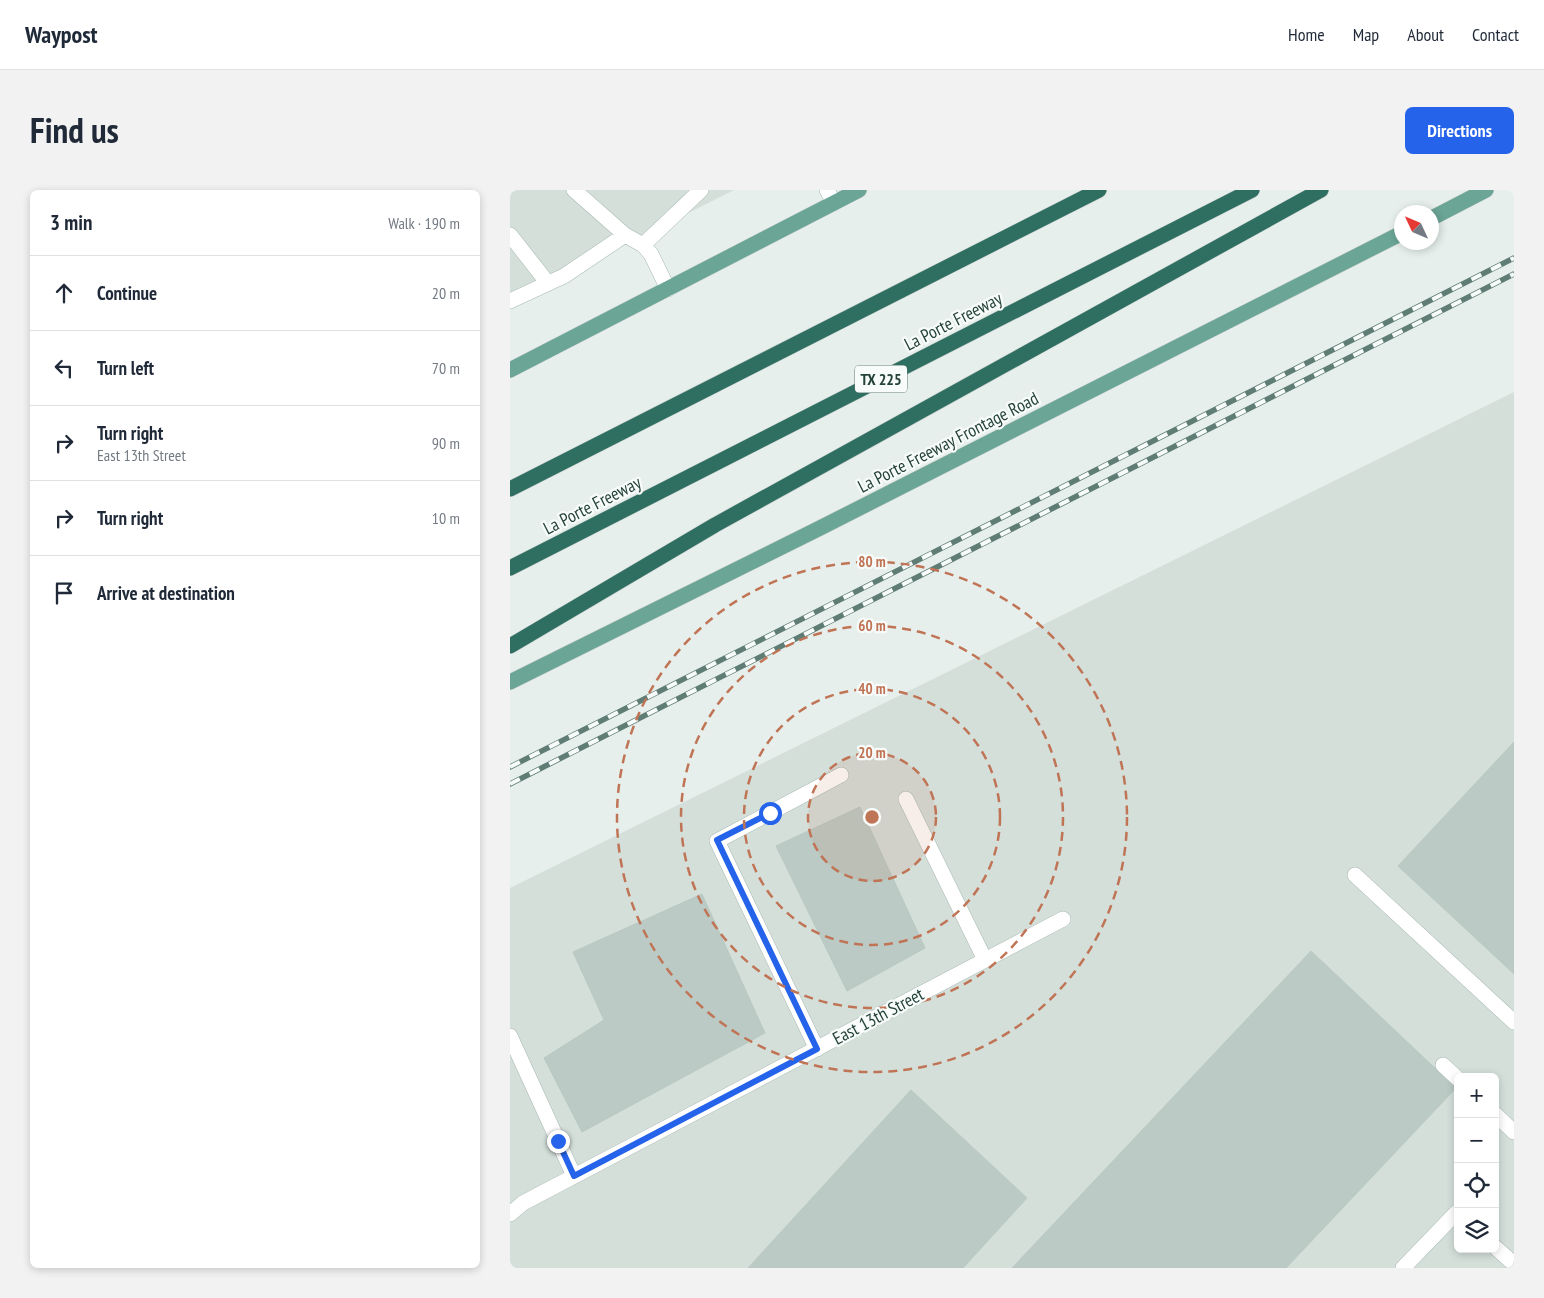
<!DOCTYPE html>
<html lang="en">
<head>
<meta charset="utf-8">
<style>
	body { margin:0; font-family:"PT Sans Narrow",sans-serif; background:#f2f2f3; color:#1f2937 }
	.controls { position:absolute; right:15px; bottom:15px; display:grid; overflow:hidden; border-radius:8px; box-shadow:0 2px 8px #0003 }
	.controls button { width:45px; height:45px; display:grid; place-items:center; padding:0; border:0; border-bottom:1px solid #e0e1e3; background:#fff; color:#1f2937; font:25px sans-serif }
	.compass { position:absolute; left:884px; top:15px; width:45px; height:45px; border-radius:50%; background:#fff; box-shadow:0 2px 8px #0003; rotate:314deg }
	.stop { position:absolute; width:15px; height:15px; margin:-11px; border:4px solid #2563eb; border-radius:50%; background:#fff }
	.stop.end { background:#2563eb; border-color:#fff; box-shadow:0 1px 5px #0008 }
	.list { margin:0; padding:0; list-style:none }
	h2 { display:flex; justify-content:space-between; align-items:center; height:65px; margin:0; padding:0 20px; font-size:21px }
	h2 small { font-size:16px; font-weight:400; color:#747a83 }
	.list li { display:grid; grid-template-columns:32px 1fr auto; gap:15px; align-items:center; box-sizing:border-box; height:75px; padding:0 20px; border-top:1px solid #e0e1e3 }
	.list b { display:block; font-size:19px; white-space:nowrap }
	.list p { margin:0; font-size:16px; white-space:nowrap; color:#747a83 }
	.list em { font-size:16px; font-style:normal; color:#747a83 }
	.icon { flex:none; width:28px; height:28px; fill:none; stroke:currentColor; stroke-width:2; stroke-linecap:round; stroke-linejoin:round }
	.map { position:relative; flex:none; width:1004px; height:1078px; overflow:hidden; border-radius:8px }
	header { display:flex; align-items:center; gap:30px; box-sizing:border-box; height:70px; padding:0 25px; background:#fff; border-bottom:1px solid #e0e1e3 }
	header strong { font-size:24px }
	nav { display:flex; gap:28px; margin-inline-start:auto; font-size:18px }
	.intro { display:flex; align-items:center; justify-content:space-between; box-sizing:border-box; height:120px; padding:0 30px }
	h1 { margin:0; font-size:35px }
	.button { padding:12px 22px; border-radius:8px; background:#2563eb; color:#fff; font-size:18px; font-weight:700 }
	main { display:flex; gap:30px; padding:0 30px }
	aside { flex:1; background:#fff; border-radius:8px; box-shadow:0 2px 8px #0003 }
	.map>svg:first-child { display:block }
</style>
</head>
<body>
<header>
<strong>Waypost</strong>
<nav><a>Home</a><a>Map</a><a>About</a><a>Contact</a></nav>
</header>
<div class="intro"><h1>Find us</h1><a class="button">Directions</a></div>
<main>
<aside>
<h2>3 min<small>Walk · 190 m</small></h2>
<ul class="list">
<li><svg class="icon" aria-label="ahead" viewBox="0 0 24 24"><path d="M12 20V5M6 11l6-6 6 6"/></svg><div><b>Continue</b></div><em>20 m</em></li>
<li><svg class="icon" aria-label="left" viewBox="0 0 24 24"><path d="M17 20v-9H6M10 6l-5 5 5 5"/></svg><div><b>Turn left</b></div><em>70 m</em></li>
<li><svg class="icon" aria-label="right" viewBox="0 0 24 24"><path d="M7 20v-9h11M14 6l5 5-5 5"/></svg><div><b>Turn right</b><p>East 13th Street</p></div><em>90 m</em></li>
<li><svg class="icon" aria-label="right" viewBox="0 0 24 24"><path d="M7 20v-9h11M14 6l5 5-5 5"/></svg><div><b>Turn right</b></div><em>10 m</em></li>
<li><svg class="icon" aria-label="arrive" viewBox="0 0 24 24"><path d="M6 21V4h12l-3 4 3 4H6"/></svg><div><b>Arrive at destination</b></div></li>
</ul>
</aside>
<div class="map">
<svg width="1004" height="1078" viewBox="0 0 1004 1078">
	<rect width="100%" height="100%" fill="#e6efeb"/>
	<!-- built -->
	<path fill="#d4dfda" fill-rule="evenodd" d="M0 0H224L0 113Z
		M1004 202V1078H0V698ZM948 887H985V1059H948Z"/>
	<!-- building -->
	<path fill="#bbcac4" stroke="#b8c9c2" d="M1004 552V784L888 676Z
		M350 617 415 758 337 801 266 656Z
		M192 704 255 843 72 942 34 868 94 830 63 762Z
		M801 761 946 898 776 1078H502Z
		M401 900 517 1008 453 1078H238Z"/>
	<g fill="none" stroke-linecap="round" stroke-linejoin="round">
		<!-- minor casing -->
		<g stroke="#a8b8b2" stroke-width="16">
			<path id="minor" d="M64 0 115 45 133 55 141 64 158 99
				M317 0 324 13
				M0 45 37 92
				M133 55 191 0
				M0 111 54 86 115 45
				M396 609 475 770
				M845 685 1004 832
				M0 846 64 986
				M307 859 207 651 331 585
				M933 875 948 889
				M985 924 1004 942
				M0 1024 13 1013 553 729
				M985 1057 1004 1074
				M893 1078 946 1023 948 1025"/>
		</g>
		<!-- major casing -->
		<g stroke="#c2cac8" stroke-width="16">
			<path id="major" d="M922 28 976 0
				M0 180 349 0
				M0 492 310 338 892 43"/>
		</g>
		<!-- highway casing -->
		<g stroke="#c2cac8" stroke-width="16">
			<path id="highway" d="M0 299 589 0
				M0 378 742 0
				M0 456 205 335 811 0"/>
		</g>
		<!-- minor -->
		<use href="#minor" stroke="#fff" stroke-width="15"/>
		<!-- major -->
		<use href="#major" stroke="#6aa596" stroke-width="15"/>
		<!-- highway -->
		<use href="#highway" stroke="#2f6f62" stroke-width="15"/>
		<!-- rail casing -->
		<g stroke="#5f7d75" stroke-width="5.5">
			<path id="rail" d="M0 577 1004 68
				M0 594 1004 84"/>
		</g>
		<!-- rail -->
		<use href="#rail" stroke="#f7fbf9" stroke-width="4" stroke-dasharray="11" stroke-linecap="butt"/>
	</g>
	<g fill="none" stroke-linecap="round" stroke-linejoin="round">
		<!-- route -->
		<path stroke="#2563eb" stroke-width="6" d="M48 951 64 986 307 859 207 650 260 623"/>
	</g>
	<!-- distance rings -->
	<circle cx="362" cy="627" r="64" fill="#c07456" fill-opacity=".12"/>
	<g fill="none" stroke="#c07456" stroke-width="2.5" stroke-dasharray="9 6">
		<circle cx="362" cy="627" r="64"/>
		<circle cx="362" cy="627" r="128"/>
		<circle cx="362" cy="627" r="191"/>
		<circle cx="362" cy="627" r="255"/>
	</g>
	<g text-anchor="middle" dominant-baseline="central" stroke-width="4.5" stroke-linejoin="round" paint-order="stroke">
		<!-- shield labels -->
		<rect fill="#f7fbf9" stroke="#637a73" stroke-width="1" x="345" y="175.5" width="52" height="27" rx="4"/>
		<g font-size="16" font-weight="bold" fill="#24423a">
			<text x="371" y="189">TX 225</text>
		</g>
		<!-- street labels -->
		<g font-size="18" fill="#24423a" stroke="#f7fbf9">
			<text transform="translate(443 131) rotate(-27)">La Porte Freeway</text>
			<text transform="translate(438 252) rotate(-27)">La Porte Freeway Frontage Road</text>
			<text transform="translate(82 315) rotate(-27)">La Porte Freeway</text>
			<text transform="translate(368 826) rotate(-28)">East 13th Street</text>
		</g>
	</g>
	<circle cx="362" cy="627" r="8" fill="#c07456" stroke="#f7fbf9" stroke-width="2.5"/>
	<g font-size="15" text-anchor="middle" font-weight="bold" fill="#c07456" stroke="#f7fbf9" stroke-width="4.5" stroke-linejoin="round" paint-order="stroke">
		<text x="362" y="377">80 m</text>
		<text x="362" y="441">60 m</text>
		<text x="362" y="504">40 m</text>
		<text x="362" y="568">20 m</text>
	</g>
</svg>
<div class="controls">
<button>+</button>
<button>−</button>
<button><svg class="icon" aria-label="locate" viewBox="0 0 24 24"><circle cx="12" cy="12" r="6"/><path d="M12 2v4M12 18v4M2 12h4M18 12h4"/></svg></button>
<button><svg class="icon" aria-label="layers" viewBox="0 0 24 24"><path d="M12 4l9 5-9 5-9-5zM3 14l9 5 9-5"/></svg></button>
</div>
<svg class="compass" viewBox="-18 -18 36 36"><path d="M0-13l5 13h-10z" fill="#e53935"/><path d="M0 13l5-13h-10z" fill="#747a83"/></svg>
<div class="stop" style="left:260px;top:623px"></div>
<div class="stop end" style="left:48px;top:951px"></div>
</div>
</main>
</body>
</html>
